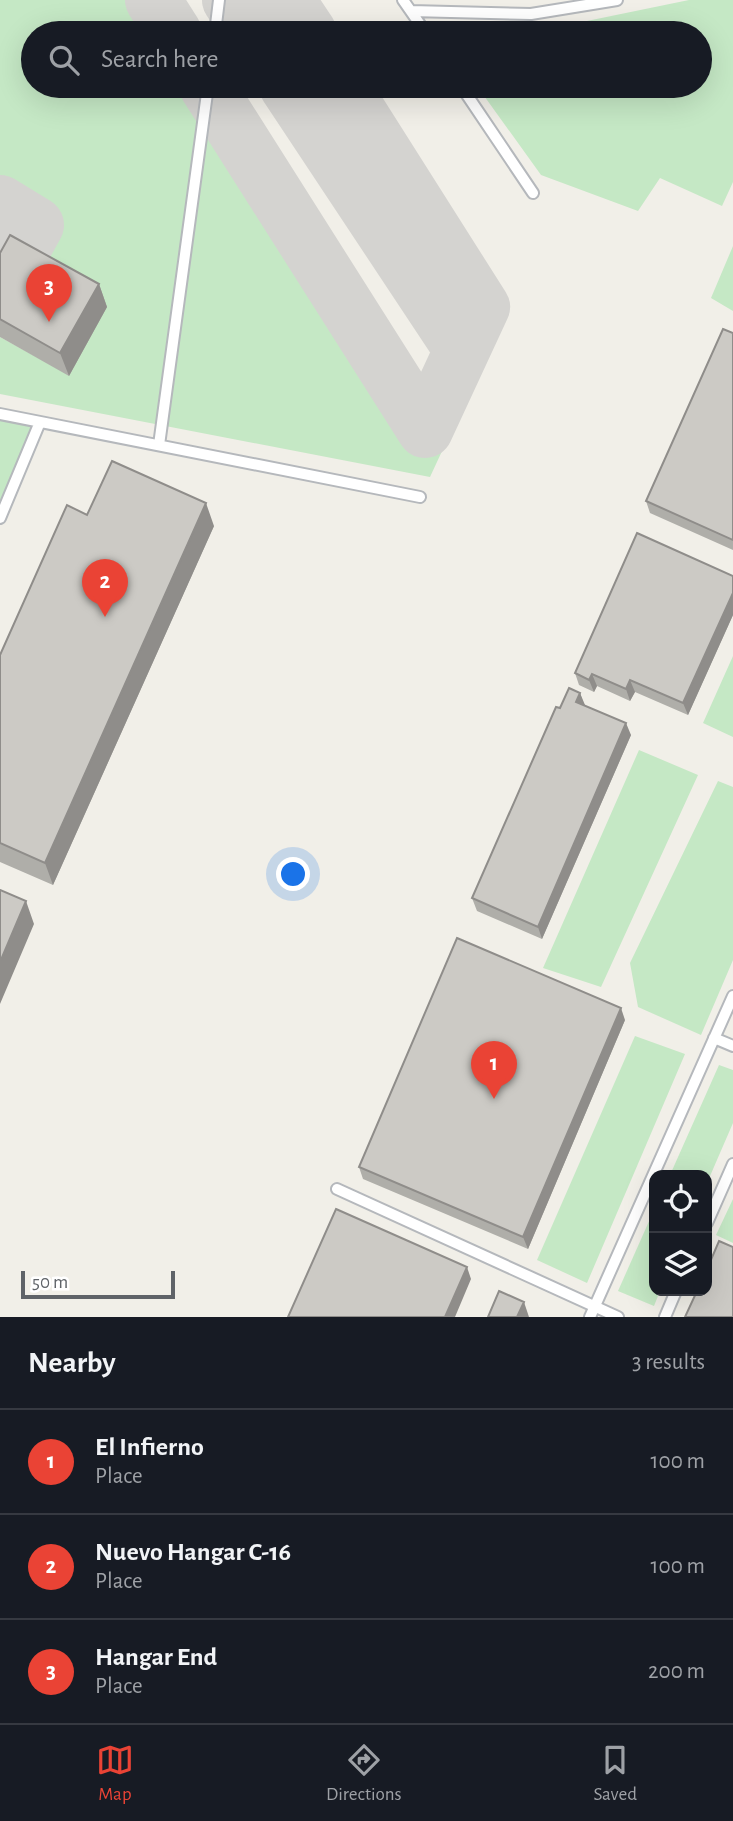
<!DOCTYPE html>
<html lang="en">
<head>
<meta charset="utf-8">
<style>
	body { margin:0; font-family:"Alegreya Sans",sans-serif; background:#242831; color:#f1f3f6 }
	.controls { position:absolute; right:21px; bottom:21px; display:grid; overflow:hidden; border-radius:14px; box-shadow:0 7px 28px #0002 }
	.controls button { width:63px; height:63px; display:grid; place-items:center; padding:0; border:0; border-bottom:2px solid #363941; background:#171b24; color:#f1f3f6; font:35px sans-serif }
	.scale { position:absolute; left:21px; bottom:18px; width:154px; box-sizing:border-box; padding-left:7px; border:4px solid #5f6368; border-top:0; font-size:19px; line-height:24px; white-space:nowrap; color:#5f6368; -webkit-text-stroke:5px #fff; paint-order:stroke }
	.you { position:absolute; left:294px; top:875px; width:24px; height:24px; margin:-18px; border:5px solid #fff; border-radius:50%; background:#1a73e8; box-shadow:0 0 0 10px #1a73e833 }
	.badge { display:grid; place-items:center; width:46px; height:46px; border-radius:50%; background:#ea4335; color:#fff; font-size:23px; font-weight:700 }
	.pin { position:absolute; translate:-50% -58px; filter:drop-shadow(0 2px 4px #0008) }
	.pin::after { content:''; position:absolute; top:37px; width:24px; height:21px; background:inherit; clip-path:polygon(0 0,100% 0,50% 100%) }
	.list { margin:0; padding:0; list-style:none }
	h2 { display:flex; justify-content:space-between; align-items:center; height:91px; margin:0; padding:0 28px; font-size:30px }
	h2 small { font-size:23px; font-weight:400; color:#9ea1a6 }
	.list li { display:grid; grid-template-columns:46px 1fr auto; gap:21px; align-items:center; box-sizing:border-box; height:105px; padding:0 28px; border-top:2px solid #363941 }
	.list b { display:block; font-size:26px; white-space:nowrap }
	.list p { margin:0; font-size:23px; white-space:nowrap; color:#9ea1a6 }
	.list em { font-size:23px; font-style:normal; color:#9ea1a6 }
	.icon { flex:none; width:38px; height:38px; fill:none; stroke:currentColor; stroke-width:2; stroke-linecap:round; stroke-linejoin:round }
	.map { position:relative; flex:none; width:733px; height:1317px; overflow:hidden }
	.search { position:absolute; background:#171b24; box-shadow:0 7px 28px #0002; left:21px; right:21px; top:21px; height:77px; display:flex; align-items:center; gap:18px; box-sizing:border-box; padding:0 24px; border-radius:38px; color:#9ea1a6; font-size:26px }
	.sheet { height:406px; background:#171b24 }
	nav { display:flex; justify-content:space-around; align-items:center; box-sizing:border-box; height:98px; border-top:2px solid #363941; background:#171b24; font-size:19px; color:#9ea1a6 }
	nav a { display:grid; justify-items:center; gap:4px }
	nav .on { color:#ea4335 }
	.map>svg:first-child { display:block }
</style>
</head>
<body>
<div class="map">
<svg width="733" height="1317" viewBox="0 0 733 1317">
	<rect width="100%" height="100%" fill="#f1efe8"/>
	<!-- green -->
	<path fill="#c5e8c5" d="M0 0H152L174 33H33V86H209L425 430 443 449 430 477 0 394V337L69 375 18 257 36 225 0 203Z
		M689 0H733V182L722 206 660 178 638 211 541 175 477 86H700V33H439L432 23 506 28 582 22Z
		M733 246V311L711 298Z
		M0 416 40 422 0 518Z
		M733 656V737L703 723Z
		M639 750 698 775 601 987 543 968Z
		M718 781 733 787V960L701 1035 638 1007 630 963Z
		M635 1036 685 1054 587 1283 537 1260Z
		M719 1065 733 1070V1123L707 1183V1175H670Z
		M733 1199V1243L716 1235Z
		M654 1210V1291H660L654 1306 618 1291Z"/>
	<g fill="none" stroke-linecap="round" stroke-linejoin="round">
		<!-- taxiway -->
		<path stroke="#d4d3d0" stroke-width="56" d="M153 0 174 33
			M230 0 252 33
			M287 0 309 33
			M207 86 425 430 482 307 342 86
			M287 86 462 350
			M0 203 36 225 0 290"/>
		<!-- lane casing -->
		<g stroke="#b5b8bc" stroke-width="14">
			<path id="lane" d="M403 0 426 33
				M411 11 531 14 617 0
				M215 33 219 0
				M461 86 533 193
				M0 414 420 497
				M159 445 208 86
				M0 518 40 422
				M714 1038 733 1046
				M337 1189 618 1317
				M707 1223 733 1164
				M590 1317 733 996
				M665 1317 676 1291"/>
		</g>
		<!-- lane -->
		<use href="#lane" stroke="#fff" stroke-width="10"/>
	</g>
	<!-- wall -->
	<path fill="#afaea9" d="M0 253 99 284 107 307 69 376 0 337Z
		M733 333V550L650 513 646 501Z
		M87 515 214 526 53 885 0 862V655Z
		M733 576V615L688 715 635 692 630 701 597 686 594 692 579 685 575 673Z
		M580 693 584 705 631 735 542 939 477 911 472 898 560 708Z
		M625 1020 528 1249 363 1179 359 1167Z"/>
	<!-- shaded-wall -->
	<path fill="#8f8d8a" d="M99 284 107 307 69 376 60 353Z
		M206 503 214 526 53 885 45 863Z
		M733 593V615L688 715 683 703Z
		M592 674 597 686 594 692 589 680Z
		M630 680 635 692 630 701 626 689Z
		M580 693 585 705 581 714 576 702Z
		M626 723 631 735 542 939 538 927Z
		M26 901 34 924 0 1004V962Z
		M621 1008 625 1020 528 1249 523 1237Z
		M467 1267 471 1279 455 1317H445Z
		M524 1302 529 1317H517Z"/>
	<!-- building -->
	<path fill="#cccac5" stroke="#8f8d8a" stroke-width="2" d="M10 235 99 284 60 353 0 319V253Z
		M723 329 733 333V540L646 501Z
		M112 461 206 503 45 863 0 843V655L67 505 87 515Z
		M637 533 733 576V593L683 703 630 680 626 689 592 674 589 680 575 673Z
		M569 688 580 693 576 702 626 723 538 927 472 898 556 707 560 708Z
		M0 890 26 901 0 962Z
		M457 938 621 1008 523 1237 359 1167Z
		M336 1209 467 1267 445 1317H288Z
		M719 1241 733 1247V1317H685L697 1291H707V1269Z
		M499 1291 524 1302 517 1317H488Z"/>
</svg>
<div class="controls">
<button><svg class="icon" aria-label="locate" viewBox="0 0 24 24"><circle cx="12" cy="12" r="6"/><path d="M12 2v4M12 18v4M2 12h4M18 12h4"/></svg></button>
<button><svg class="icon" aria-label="layers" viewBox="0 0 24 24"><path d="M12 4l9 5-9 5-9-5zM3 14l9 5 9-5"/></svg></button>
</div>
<div class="scale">50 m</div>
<div class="you"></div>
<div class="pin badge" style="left:494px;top:1099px">1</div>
<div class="pin badge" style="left:105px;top:617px">2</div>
<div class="pin badge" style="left:49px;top:322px">3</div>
<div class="search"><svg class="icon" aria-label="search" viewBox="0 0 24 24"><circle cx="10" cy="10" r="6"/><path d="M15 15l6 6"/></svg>Search here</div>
</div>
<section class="sheet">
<h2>Nearby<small>3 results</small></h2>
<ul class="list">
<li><span class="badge">1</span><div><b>El Infierno</b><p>Place</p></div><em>100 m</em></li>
<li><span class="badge">2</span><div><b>Nuevo Hangar C-16</b><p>Place</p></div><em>100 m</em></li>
<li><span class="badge">3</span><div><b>Hangar End</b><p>Place</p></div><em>200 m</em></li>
</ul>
</section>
<nav>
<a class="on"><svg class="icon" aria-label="map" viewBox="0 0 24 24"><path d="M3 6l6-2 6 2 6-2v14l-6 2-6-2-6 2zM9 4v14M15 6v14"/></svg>Map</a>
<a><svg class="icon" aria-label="directions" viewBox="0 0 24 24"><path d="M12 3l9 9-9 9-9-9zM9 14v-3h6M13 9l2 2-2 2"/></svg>Directions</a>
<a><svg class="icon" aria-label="saved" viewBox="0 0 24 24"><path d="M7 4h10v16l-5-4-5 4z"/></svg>Saved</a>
</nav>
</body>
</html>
